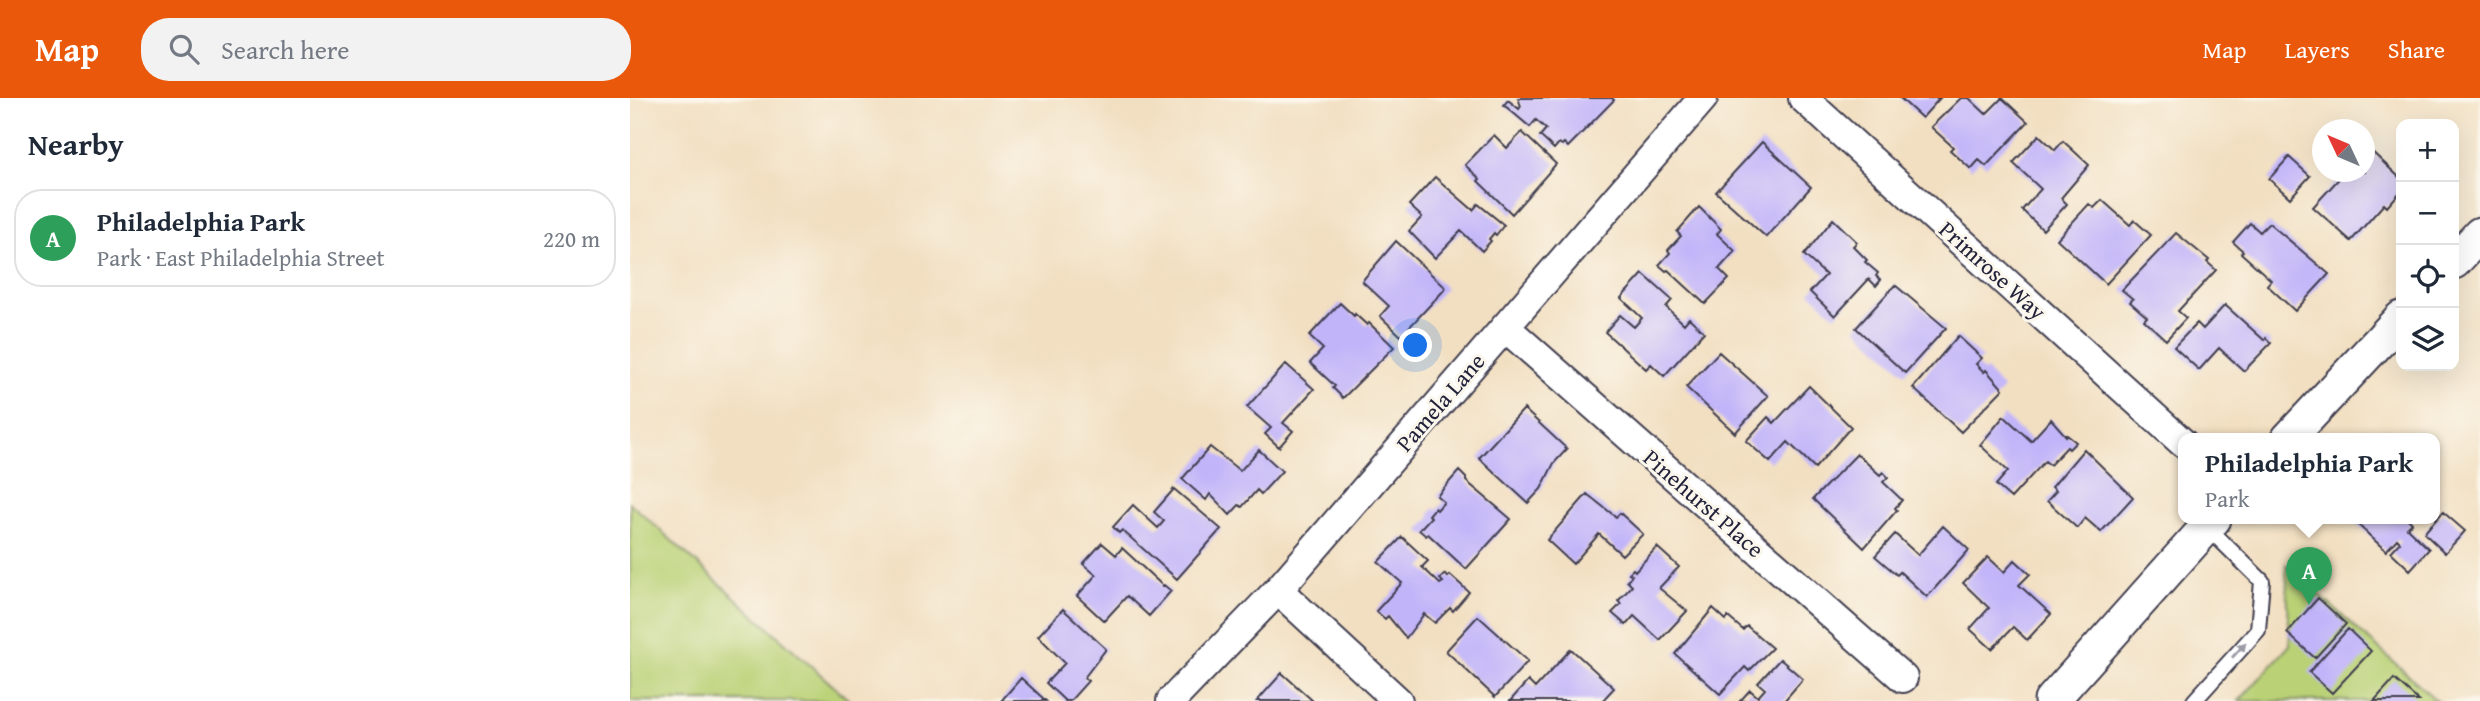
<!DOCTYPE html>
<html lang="en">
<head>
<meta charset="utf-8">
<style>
	body { margin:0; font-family:"Gentium Book Plus",serif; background:#f2f2f3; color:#1f2937 }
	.controls { position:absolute; right:21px; top:21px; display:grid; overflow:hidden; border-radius:14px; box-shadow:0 7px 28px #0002 }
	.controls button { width:63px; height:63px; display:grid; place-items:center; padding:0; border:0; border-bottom:2px solid #e0e1e3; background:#fff; color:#1f2937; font:35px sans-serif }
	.compass { position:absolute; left:1682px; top:21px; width:63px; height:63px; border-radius:50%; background:#fff; box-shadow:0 7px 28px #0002; rotate:314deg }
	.you { position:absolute; left:786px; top:248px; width:24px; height:24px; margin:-18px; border:5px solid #fff; border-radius:50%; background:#1a73e8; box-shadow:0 0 0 10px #1a73e833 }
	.badge { display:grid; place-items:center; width:46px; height:46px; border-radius:50%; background:#ea580c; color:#fff; font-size:23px; font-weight:700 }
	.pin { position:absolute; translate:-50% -58px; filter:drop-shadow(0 2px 4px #0008) }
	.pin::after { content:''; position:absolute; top:37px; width:24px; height:21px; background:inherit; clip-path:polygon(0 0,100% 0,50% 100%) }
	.popup { position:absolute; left:1548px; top:335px; width:262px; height:91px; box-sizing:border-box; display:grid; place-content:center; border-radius:14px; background:#fff; filter:drop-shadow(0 2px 5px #0005); font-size:23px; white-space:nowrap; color:#747a83 }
	.popup b { font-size:26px; color:#1f2937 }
	.popup::after { content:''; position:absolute; left:50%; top:100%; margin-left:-14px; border:14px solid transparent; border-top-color:#fff }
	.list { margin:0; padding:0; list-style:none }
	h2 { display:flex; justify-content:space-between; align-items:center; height:91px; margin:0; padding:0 28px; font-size:30px }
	h2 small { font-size:23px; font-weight:400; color:#747a83 }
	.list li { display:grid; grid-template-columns:46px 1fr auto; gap:21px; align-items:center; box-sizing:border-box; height:98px; margin:0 14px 14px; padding:0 14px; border:2px solid #e0e1e3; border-radius:28px }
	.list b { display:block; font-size:26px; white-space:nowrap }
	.list p { margin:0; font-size:23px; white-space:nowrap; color:#747a83 }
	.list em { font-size:23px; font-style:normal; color:#747a83 }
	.icon { flex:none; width:38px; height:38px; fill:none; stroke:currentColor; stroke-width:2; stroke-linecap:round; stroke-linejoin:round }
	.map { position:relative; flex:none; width:1850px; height:603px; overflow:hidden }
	header { display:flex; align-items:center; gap:42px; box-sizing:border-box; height:98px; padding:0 35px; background:#ea580c; color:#fff }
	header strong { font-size:33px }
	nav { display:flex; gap:38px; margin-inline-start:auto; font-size:24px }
	.search { width:490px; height:63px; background:#f2f2f3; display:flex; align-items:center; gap:18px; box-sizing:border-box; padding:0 24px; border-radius:28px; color:#747a83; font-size:26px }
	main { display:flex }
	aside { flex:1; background:#fff }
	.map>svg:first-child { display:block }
</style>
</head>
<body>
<header>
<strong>Map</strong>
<div class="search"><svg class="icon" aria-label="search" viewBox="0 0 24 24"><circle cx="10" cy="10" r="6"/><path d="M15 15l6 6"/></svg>Search here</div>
<nav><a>Map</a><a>Layers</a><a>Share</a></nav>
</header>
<main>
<aside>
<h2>Nearby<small></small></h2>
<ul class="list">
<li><span class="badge" style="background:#2e9e5b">A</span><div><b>Philadelphia Park</b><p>Park · East Philadelphia Street</p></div><em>220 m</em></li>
</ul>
</aside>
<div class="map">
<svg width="1850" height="603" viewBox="0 0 1850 603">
	<rect width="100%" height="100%" fill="#fbf7ec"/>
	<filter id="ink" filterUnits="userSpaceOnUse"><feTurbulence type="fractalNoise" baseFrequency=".0143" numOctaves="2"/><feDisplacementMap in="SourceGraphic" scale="14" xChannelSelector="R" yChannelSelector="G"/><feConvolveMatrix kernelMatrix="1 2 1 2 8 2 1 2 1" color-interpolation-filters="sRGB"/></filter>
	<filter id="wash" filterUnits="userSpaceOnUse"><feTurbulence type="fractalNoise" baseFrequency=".00686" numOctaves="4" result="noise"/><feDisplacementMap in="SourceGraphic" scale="28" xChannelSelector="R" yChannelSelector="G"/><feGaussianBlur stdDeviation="1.57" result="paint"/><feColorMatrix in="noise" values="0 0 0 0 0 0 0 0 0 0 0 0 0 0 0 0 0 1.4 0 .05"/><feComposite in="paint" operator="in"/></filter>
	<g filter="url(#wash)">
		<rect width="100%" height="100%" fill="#f2dfc1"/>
		<!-- green -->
		<path fill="#bad176" stroke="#6e7a58" stroke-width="2" d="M0 405 220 603H0Z
			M1656 467 1807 603H1609L1660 547Z"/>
		<g id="blocks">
			<!-- building -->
			<path fill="#c1b4f9" d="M888 0H982L984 2 938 49 934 45 932 47 929 45 924 51 910 38 916 31 906 22 900 29 874 7 878 2 889 11 891 8Z
				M1270 0H1310L1292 20Z
				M1331 0H1339L1356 16 1372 0 1398 24 1356 68 1349 62 1341 71 1320 52 1323 49 1301 29Z
				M892 34 926 66 882 116 848 83 850 81 835 67 864 37 877 50Z
				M1409 37 1425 52 1433 43 1459 67 1431 100 1437 106 1413 132 1392 112 1411 91 1383 65Z
				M1132 44 1181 89 1136 139 1086 94Z
				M1737 49 1771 81V93L1757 109 1754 106 1721 143 1683 109 1715 74H1734V52Z
				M1659 59 1680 78 1660 100 1639 81Z
				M805 79 843 112 848 106 874 127 866 137 864 135 859 141 861 143 852 153 831 133 805 160 779 133 792 119 779 107Z
				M1472 102 1500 127 1504 122 1521 137 1476 186 1427 141 1459 106 1464 110Z
				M1069 109 1091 131 1087 136 1105 153 1089 171 1099 181 1075 206 1038 172 1036 173 1029 167 1040 155 1038 152 1051 138 1047 134Z
				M1203 121 1227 144 1223 148 1237 162 1235 164 1248 175 1246 178 1251 182 1246 188 1239 181 1205 218 1180 194 1196 177 1174 157Z
				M1620 125 1630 134 1639 125 1699 176 1665 213 1637 187 1641 182 1611 155 1613 153 1603 144Z
				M1546 135 1579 162 1577 164 1586 172 1548 213 1556 220 1536 242 1514 222 1517 219 1500 204 1503 201 1492 192Z
				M766 143 816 190 771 238 750 218 759 208 732 183Z
				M1013 176 1042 202 1036 209 1054 226 1059 220 1074 234 1034 278 1021 266 1016 271 975 234 990 217 1004 229 1012 220 991 200Z
				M1265 187 1316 230 1275 275 1226 230Z
				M710 205 724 218 725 216 737 227 739 225 764 249 713 300 703 290 705 288 680 265 693 251 679 238Z
				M1595 207 1634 242 1636 240 1641 245 1614 273 1589 250 1569 272 1544 249 1567 225 1573 231Z
				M1328 238 1352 260 1346 266 1354 274 1356 272 1373 291 1331 334 1283 290Z
				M1089 254 1138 298 1105 335 1056 289Z
				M656 266 684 291 653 325 663 333 649 349 635 336 641 330 617 309Z
				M1179 288 1221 329 1185 370 1158 344 1140 364 1116 343 1138 319 1144 325Z
				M894 311 937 351 924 365 911 391 898 405 849 360Z
				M1374 318 1401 343 1421 321 1436 338 1437 337 1446 344 1439 351 1437 349 1420 367 1415 363 1381 400 1366 387 1378 373 1350 347Z
				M580 349 610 373 629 352 652 373 631 396 627 392 612 409 609 407 600 417 580 396 576 402 552 381Z
				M1454 351 1503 399 1471 434 1455 420 1447 430 1417 403 1426 393 1422 389Z
				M1227 356 1250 377 1253 374 1258 379 1253 384 1272 402 1265 410 1267 412 1234 450 1183 401Z
				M829 373 836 380V383L881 421 836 471 798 436 796 438 789 432 801 419 799 417 805 410 807 412 814 404 807 398Z
				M544 391 591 431 547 481 492 432 489 435 483 429 503 407 528 430 534 423 524 414Z
				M957 396 986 419 990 415 1013 436 992 457 969 436 943 466 917 442Z
				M1813 414 1835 433 1815 455 1794 435Z
				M1722 421H1778L1782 425 1777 430 1799 451 1780 472 1761 454 1770 444 1767 441 1756 453Z
				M1313 428 1339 452 1297 499 1270 474 1267 477 1245 458 1265 436 1288 457Z
				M772 439 798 463 792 469 810 486 813 484 810 481 815 476 818 479 820 477 839 494 823 513 820 510 805 525 794 516 776 540 758 518 755 521 746 513 772 485 748 464Z
				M472 445 486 457 492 450 533 488 534 487 541 493 519 518 497 498 474 523 447 498 466 477 453 466Z
				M1027 449 1049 469 1029 490 1057 513 1030 542 1004 518 996 527 982 515 991 506 988 503 1002 488 997 483 1002 477 999 475 1003 471 1005 473Z
				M1358 459 1374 474 1385 462 1400 476 1389 487 1421 516 1397 542 1383 529 1362 551 1340 531 1359 510 1333 485Z
				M1688 500 1716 526 1685 560 1657 535Z
				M1083 510 1096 522 1098 519 1113 532 1117 528 1142 550 1119 573 1115 569 1090 596 1045 556Z
				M433 511 476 551 454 580 458 583 440 603H435L416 585 435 565 408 538Z
				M848 518 898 563 865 599 816 553Z
				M1718 531 1741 553 1702 595 1679 574Z
				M941 551 984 590 972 603H880L898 583 905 590Z
				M1150 561 1173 581 1154 603H1110L1120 592 1128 599 1135 591 1128 585Z
				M652 575 683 603H627Z
				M391 580 416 603H371Z
				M1764 581 1789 603H1744Z"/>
		</g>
	</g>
	<g filter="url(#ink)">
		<use href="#blocks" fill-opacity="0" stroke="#413e4f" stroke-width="2"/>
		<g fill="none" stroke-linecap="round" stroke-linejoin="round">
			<!-- service casing -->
			<g stroke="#413e4f" stroke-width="18">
				<path id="service" d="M1564 603 1628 532 1632 483 1577 429"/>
			</g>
			<!-- minor casing -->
			<g stroke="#413e4f" stroke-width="32">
				<path id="minor" d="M1173 0 1553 345
					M875 229 1273 580
					M648 492 768 603
					M541 603 648 492 1073 0"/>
			</g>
			<!-- tertiary casing -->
			<g stroke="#413e4f" stroke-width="37">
				<path id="tertiary" d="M1824 164 1850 136
					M1658 341 1771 220
					M1421 603 1584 421"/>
			</g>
			<!-- service -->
			<use href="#service" stroke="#fff" stroke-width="14"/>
			<!-- minor -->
			<use href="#minor" stroke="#fff" stroke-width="28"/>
			<!-- tertiary -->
			<use href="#tertiary" stroke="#fff" stroke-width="33"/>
		</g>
		<!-- one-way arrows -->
		<defs><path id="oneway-solid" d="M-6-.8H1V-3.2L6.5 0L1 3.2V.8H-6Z" transform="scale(1.75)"/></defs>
		<use fill="#9c9ca7" href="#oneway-solid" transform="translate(1609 552) rotate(-48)"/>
	</g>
	<g text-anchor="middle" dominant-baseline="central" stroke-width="6" stroke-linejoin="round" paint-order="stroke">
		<!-- street labels -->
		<g font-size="23" fill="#22223b" stroke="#fbf7ec">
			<text transform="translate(1363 172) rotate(42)">Primrose Way</text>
			<text transform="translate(810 304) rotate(-49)">Pamela Lane</text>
			<text transform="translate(1074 405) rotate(41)">Pinehurst Place</text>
		</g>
	</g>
</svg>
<div class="controls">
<button>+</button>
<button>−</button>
<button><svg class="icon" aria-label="locate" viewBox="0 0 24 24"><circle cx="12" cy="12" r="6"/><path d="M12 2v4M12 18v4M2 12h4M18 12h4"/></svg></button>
<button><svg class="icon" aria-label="layers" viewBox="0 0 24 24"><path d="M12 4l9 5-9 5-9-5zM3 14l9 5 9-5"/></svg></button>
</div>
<svg class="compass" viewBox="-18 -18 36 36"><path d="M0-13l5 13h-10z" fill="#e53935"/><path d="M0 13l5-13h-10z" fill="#747a83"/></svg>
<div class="you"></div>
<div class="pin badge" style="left:1679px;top:507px;background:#2e9e5b">A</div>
<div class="popup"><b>Philadelphia Park</b>Park</div>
</div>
</main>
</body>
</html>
